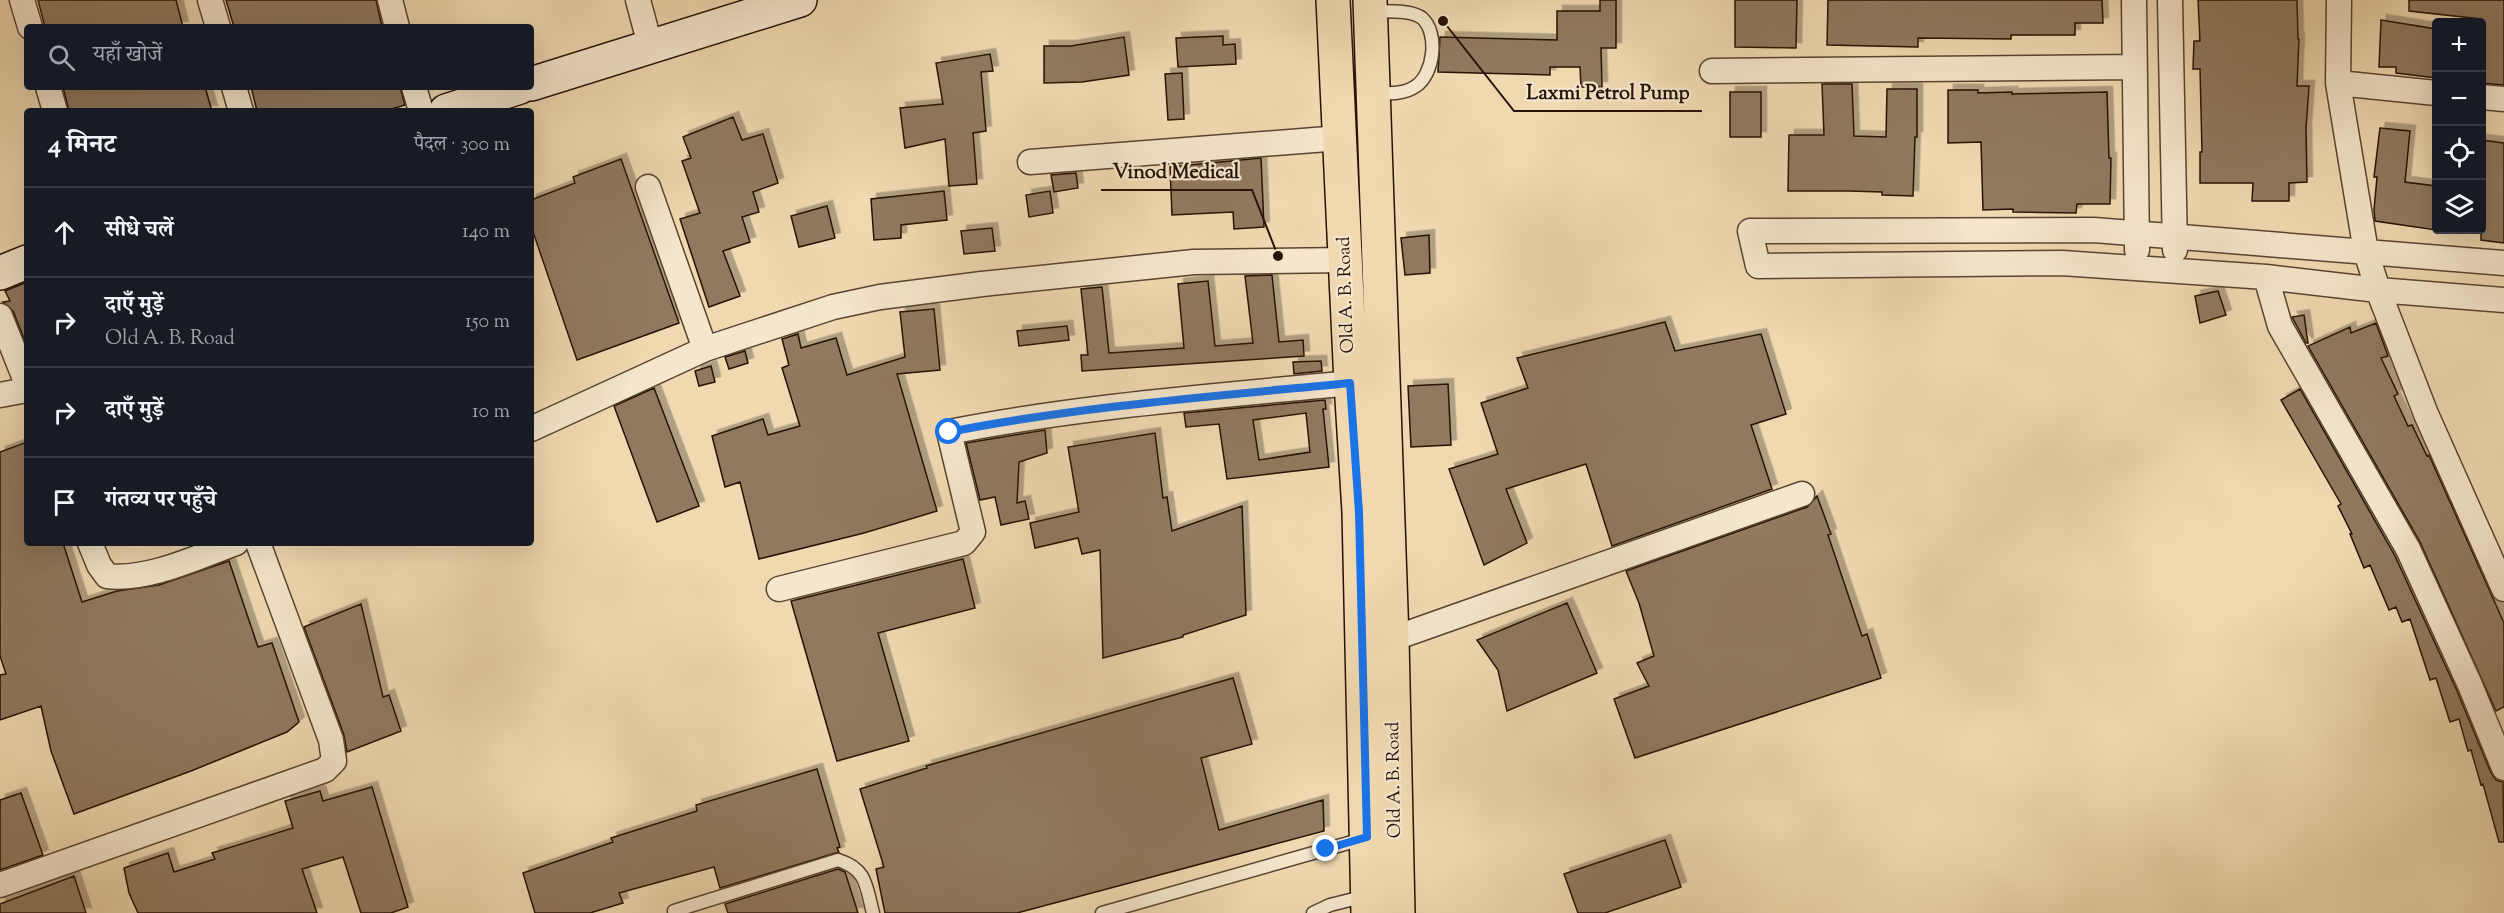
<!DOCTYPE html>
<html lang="hi">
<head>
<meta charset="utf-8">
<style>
	body { margin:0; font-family:"Sorts Mill Goudy","Noto Serif Devanagari",serif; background:#242831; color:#f1f3f6 }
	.controls { position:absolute; right:18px; top:18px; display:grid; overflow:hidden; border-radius:6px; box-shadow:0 6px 24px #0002 }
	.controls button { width:54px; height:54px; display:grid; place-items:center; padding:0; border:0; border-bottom:2px solid #363941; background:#171b24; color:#f1f3f6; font:30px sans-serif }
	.stop { position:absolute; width:18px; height:18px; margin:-14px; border:4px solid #1a73e8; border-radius:50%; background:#fff }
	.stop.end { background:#1a73e8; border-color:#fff; box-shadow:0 2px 6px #0008 }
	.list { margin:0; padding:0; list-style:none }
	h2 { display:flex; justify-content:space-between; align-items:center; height:78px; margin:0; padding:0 24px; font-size:26px }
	h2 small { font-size:20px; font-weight:400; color:#9ea1a6 }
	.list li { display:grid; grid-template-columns:39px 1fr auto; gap:18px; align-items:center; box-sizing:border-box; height:90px; padding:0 24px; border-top:2px solid #363941 }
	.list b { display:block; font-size:22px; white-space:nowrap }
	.list p { margin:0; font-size:20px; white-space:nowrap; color:#9ea1a6 }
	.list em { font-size:20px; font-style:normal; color:#9ea1a6 }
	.icon { flex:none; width:33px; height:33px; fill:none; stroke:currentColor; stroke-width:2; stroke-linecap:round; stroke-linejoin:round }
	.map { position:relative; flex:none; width:2504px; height:913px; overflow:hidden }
	.search { position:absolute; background:#171b24; box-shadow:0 6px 24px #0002; left:24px; top:24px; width:510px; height:66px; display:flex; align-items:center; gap:15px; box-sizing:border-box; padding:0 21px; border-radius:6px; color:#9ea1a6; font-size:22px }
	.panel { position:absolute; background:#171b24; box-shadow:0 6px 24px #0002; left:24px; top:108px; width:510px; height:438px; border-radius:6px }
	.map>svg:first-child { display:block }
</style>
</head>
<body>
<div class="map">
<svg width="2504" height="913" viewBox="0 0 2504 913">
	<defs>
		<filter id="shadow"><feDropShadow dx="5.5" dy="-5.5" stdDeviation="0" flood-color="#0004"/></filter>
	</defs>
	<rect width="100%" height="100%" fill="#f0d9b1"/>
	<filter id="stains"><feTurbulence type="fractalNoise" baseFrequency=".00333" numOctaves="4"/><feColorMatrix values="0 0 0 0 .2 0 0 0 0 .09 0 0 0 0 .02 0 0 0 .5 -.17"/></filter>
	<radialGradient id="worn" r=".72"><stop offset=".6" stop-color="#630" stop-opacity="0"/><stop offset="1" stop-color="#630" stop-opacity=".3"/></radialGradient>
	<!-- building -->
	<path fill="#90795f" stroke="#271206" stroke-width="1.5" fill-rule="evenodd" filter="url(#shadow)" d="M38 0H176L183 27H45Z
		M226 0H376L382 27H234Z
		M1600 0H1616V48H1601L1602 87H1581L1580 67H1550V75L1438 72 1440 37 1557 40V11H1600Z
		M1735 0H1797L1796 48 1735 47Z
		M1828 0H2102L2103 23H2075V35H2011V39L1918 38V47L1827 45Z
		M2198 0H2297L2298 39H2299L2297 86H2309L2306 128 2307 182 2289 183V201H2252L2253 183H2200V152H2202L2200 69H2193L2194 41H2200Z
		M2409 0H2504V85L2481 83V19L2409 11Z
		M2381 20 2436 29V78L2396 73V67H2379Z
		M1223 36V45L1235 44 1236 64 1178 67 1176 38Z
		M1124 37 1129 75 1082 82 1044 83V46H1071Z
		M990 54 993 71 981 72 986 131 973 133 977 184 949 186 945 139 905 148 900 108 943 104 936 63Z
		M1182 73 1184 119 1168 120 1165 74Z
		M1822 84H1852L1854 136 1886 137 1887 89H1917V137H1915L1913 196 1882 195V192L1849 191H1788L1789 135H1824Z
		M63 87H205L212 111H69Z
		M251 87H400L405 105 385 111H257Z
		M1948 90H1978V93L2012 92V94L2107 92 2109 158H2111L2110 204H2077L2076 213 2013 212V209L1983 210 1981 142 1948 143Z
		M1730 92H1761V137H1730Z
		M733 117 742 140 763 134 778 183 753 192 759 212 742 217 750 242 723 251 740 296 709 307 680 219 700 213 682 161 691 158 683 137Z
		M2380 128 2410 131 2405 182 2436 186V230L2375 221 2374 210 2377 177H2374Z
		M2481 140 2504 143V243L2481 240Z
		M1261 158 1264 227 1234 229 1233 212 1172 215 1170 167Z
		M621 159 679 323 577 360 531 226V200L575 183 573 177Z
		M1076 173 1078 188 1054 192 1051 175Z
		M944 191 947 220 901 225V238L874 240 871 199Z
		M1050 191 1053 213 1029 217 1026 195Z
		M827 206 835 238 799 247 791 216Z
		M992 228 995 251 964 254 961 231Z
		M1429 235 1430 273 1405 275 1401 238Z
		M1272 275 1279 342 1303 340 1304 356 1082 371 1081 355H1088L1081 289 1102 287 1109 353 1184 348 1178 284 1208 281 1215 346 1253 343 1245 276Z
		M27 282V343L26 344 13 311 3 302 10 301 5 291Z
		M2218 291 2226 315 2200 323 2195 296Z
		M934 309 940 370 897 374 937 511 864 533 759 559 740 482 725 487 712 436 763 419 768 435 800 426 782 368 789 365 782 339 798 334 801 348 836 338 847 375 905 357 900 312Z
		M2304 315 2308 343H2306L2292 317Z
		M1665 322 1675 351 1761 334 1786 414 1751 425 1772 489 1612 546 1586 464 1506 489 1527 543 1484 565 1449 469 1498 454 1481 403 1528 388 1517 358Z
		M2376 323 2388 356 2381 358 2398 394 2394 396 2408 426 2412 425 2427 456 2429 455 2504 623V707L2496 711 2420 542 2308 346 2350 327 2351 333Z
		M1067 326 1069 340 1019 346 1017 331Z
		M745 351 748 363 729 369 725 357Z
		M1321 361 1322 371 1294 374 1293 362Z
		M711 366 715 382 699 386 695 371Z
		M1448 384 1451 445 1411 447 1408 386Z
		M654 388 699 506 657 522 614 406Z
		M2300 389 2395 556 2457 691 2491 773 2496 780 2503 782 2504 842H2499L2483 784 2481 785 2471 750 2468 751 2459 719 2450 722 2436 678 2430 680 2410 619 2402 622 2396 607 2389 610 2370 565 2364 568 2350 534H2352L2338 506 2341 504 2281 400Z
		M1325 400 1326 409H1323L1329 467 1227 479 1219 424 1186 427 1184 413ZM1306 413 1310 452 1259 460 1253 420Z
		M1045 430 1047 453 1019 462 1017 503 1025 501 1029 519 1001 525 995 497 980 500 966 443Z
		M1155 433 1163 498 1167 497 1172 531 1242 506 1246 615 1183 635V637L1103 658 1100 550 1082 554 1078 538 1035 548 1030 523 1079 512 1068 447Z
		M27 442V543H63L82 602 117 591 159 585 229 561 258 647 272 643 299 722 287 732 191 771 74 814 51 751 41 706 0 720V675L6 674 0 656V452Z
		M1817 496 1831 534 1828 535 1862 636 1867 634 1881 678 1635 758 1614 699 1649 686 1637 663 1654 656 1639 603 1626 571 1807 507Z
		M963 559 975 608 878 633 909 741 837 761 791 601Z
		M1567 603 1597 673 1507 711 1498 670 1477 640Z
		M361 604 383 697 389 695 401 731 347 752 344 735 304 627Z
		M1233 678 1252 744 1201 758 1219 830 1323 800 1324 831 1017 913H885L876 869 884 867 860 789 927 768 926 766Z
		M817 769 840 847 837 848 839 852 720 888 714 867 619 893 623 903 590 913H535L523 873 613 842 611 838 697 811 696 805Z
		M372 787 408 907 391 913H361L343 857 302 869 317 913H138L129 893 124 868 168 853 174 872 215 859 212 853 293 828 285 801 320 791 323 801Z
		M21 793 43 855 0 870V800Z
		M1665 840 1681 887 1605 913H1578L1564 874Z
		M838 869 845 872 858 913H728L725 904Z
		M74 876 86 913H0V904Z"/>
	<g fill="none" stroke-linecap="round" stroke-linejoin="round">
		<!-- lane casing -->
		<g stroke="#594431" stroke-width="15">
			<path id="lane" d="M1371 11C1385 12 1410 9 1422 18 1439 33 1434 74 1416 86 1405 94 1390 94 1376 93
				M674 911 838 860C867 869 866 886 873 913
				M1102 913 1366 838
				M1313 913 1330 905 1366 896"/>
		</g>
		<!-- street casing -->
		<g stroke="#594431" stroke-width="27">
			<path id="street" d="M22 0 30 27
				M210 0 218 27
				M390 0 397 27
				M638 0 650 45
				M2134 0 2137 250
				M2170 0 2175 250
				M2339 0 2338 83 2366 252 2378 290 2426 414 2504 589
				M1712 71 2133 67
				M2338 83 2436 93
				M48 87 55 111
				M234 87 241 111
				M414 87 421 111
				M2482 97 2504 99
				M1030 162 1340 138
				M648 187 705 349
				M2504 263 2094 230 1750 231 1758 266 2062 263 2266 277 2378 290 2504 300
				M2266 277 2280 326 2408 549 2470 685 2504 768
				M0 316 27 384
				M0 395 27 390
				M531 429 705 349 833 307 880 297 982 284 1194 262 1346 260
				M90 543 99 565 107 576C148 581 197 557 236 543
				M779 589 964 543 973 532 949 432C1080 406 1218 396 1351 383
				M1392 639 1802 494
				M0 885 325 770 334 761 331 740 258 543"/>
		</g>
		<!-- secondary casing -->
		<g stroke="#271206" stroke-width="36">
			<path id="secondary" d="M531 84 800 0
				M446 111 520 87
				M0 273 27 262"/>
		</g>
		<!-- primary casing -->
		<g stroke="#271206" stroke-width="36">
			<path id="primary" d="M1333 0 1351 383 1359 512 1368 913
				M1370 0 1392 639 1398 913"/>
		</g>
		<!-- lane -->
		<use href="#lane" stroke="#f5e6cc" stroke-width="12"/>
		<!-- street -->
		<use href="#street" stroke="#f5e6cc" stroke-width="24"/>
		<!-- secondary -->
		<use href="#secondary" stroke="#f5e6cc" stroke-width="33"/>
		<!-- primary -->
		<use href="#primary" stroke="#f0d9b1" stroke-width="33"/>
	</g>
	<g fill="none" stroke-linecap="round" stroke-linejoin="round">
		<!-- route -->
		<path stroke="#1a73e8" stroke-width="8" d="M949 432C1081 406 1217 396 1350 383L1359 512 1367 837 1326 849"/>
	</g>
	<g text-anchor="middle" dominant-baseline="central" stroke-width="4.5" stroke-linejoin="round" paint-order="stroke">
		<!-- street labels -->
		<g font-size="18" fill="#271206" stroke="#f5e6cc">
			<text transform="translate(1347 295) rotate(-92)">Old A. B. Road</text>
			<text transform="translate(1395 780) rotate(-91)">Old A. B. Road</text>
		</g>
	</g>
	<!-- callouts -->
	<path fill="none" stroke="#271206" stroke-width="2" d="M1443 21L1514 111H1702M1278 256L1252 190H1101"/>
	<g fill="#271206" stroke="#f5e6cc" stroke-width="2">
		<circle cx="1443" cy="21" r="6"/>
		<circle cx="1278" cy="256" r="6"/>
	</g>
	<g font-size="20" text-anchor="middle" font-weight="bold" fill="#271206" stroke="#f5e6cc" stroke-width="4.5" stroke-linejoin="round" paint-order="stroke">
		<text x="1608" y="99">Laxmi Petrol Pump</text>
		<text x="1176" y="178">Vinod Medical</text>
	</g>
	<rect width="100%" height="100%" filter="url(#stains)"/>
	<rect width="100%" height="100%" fill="url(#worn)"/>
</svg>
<div class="controls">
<button>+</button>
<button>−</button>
<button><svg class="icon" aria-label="locate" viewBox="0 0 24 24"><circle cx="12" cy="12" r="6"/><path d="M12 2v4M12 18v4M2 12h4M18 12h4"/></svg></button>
<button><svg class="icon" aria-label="layers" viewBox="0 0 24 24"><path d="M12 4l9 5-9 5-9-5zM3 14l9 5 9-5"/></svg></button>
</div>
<div class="stop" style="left:949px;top:432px"></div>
<div class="stop end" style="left:1326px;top:849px"></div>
<div class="search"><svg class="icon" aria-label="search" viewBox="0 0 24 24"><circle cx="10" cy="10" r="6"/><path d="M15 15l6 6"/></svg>यहाँ खोजें</div>
<section class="panel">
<h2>4 मिनट<small>पैदल · 300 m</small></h2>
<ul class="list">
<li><svg class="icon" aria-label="ahead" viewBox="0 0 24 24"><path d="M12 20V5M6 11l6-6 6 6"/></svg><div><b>सीधे चलें</b></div><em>140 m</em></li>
<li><svg class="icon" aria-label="right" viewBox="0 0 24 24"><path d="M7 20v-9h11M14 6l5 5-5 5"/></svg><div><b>दाएँ मुड़ें</b><p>Old A. B. Road</p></div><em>150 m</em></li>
<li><svg class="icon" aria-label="right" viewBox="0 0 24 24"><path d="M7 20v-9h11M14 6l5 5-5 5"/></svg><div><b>दाएँ मुड़ें</b></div><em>10 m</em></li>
<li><svg class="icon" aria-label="arrive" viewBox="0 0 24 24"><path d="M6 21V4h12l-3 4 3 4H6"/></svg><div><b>गंतव्य पर पहुँचे</b></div></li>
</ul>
</section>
</div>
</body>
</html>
